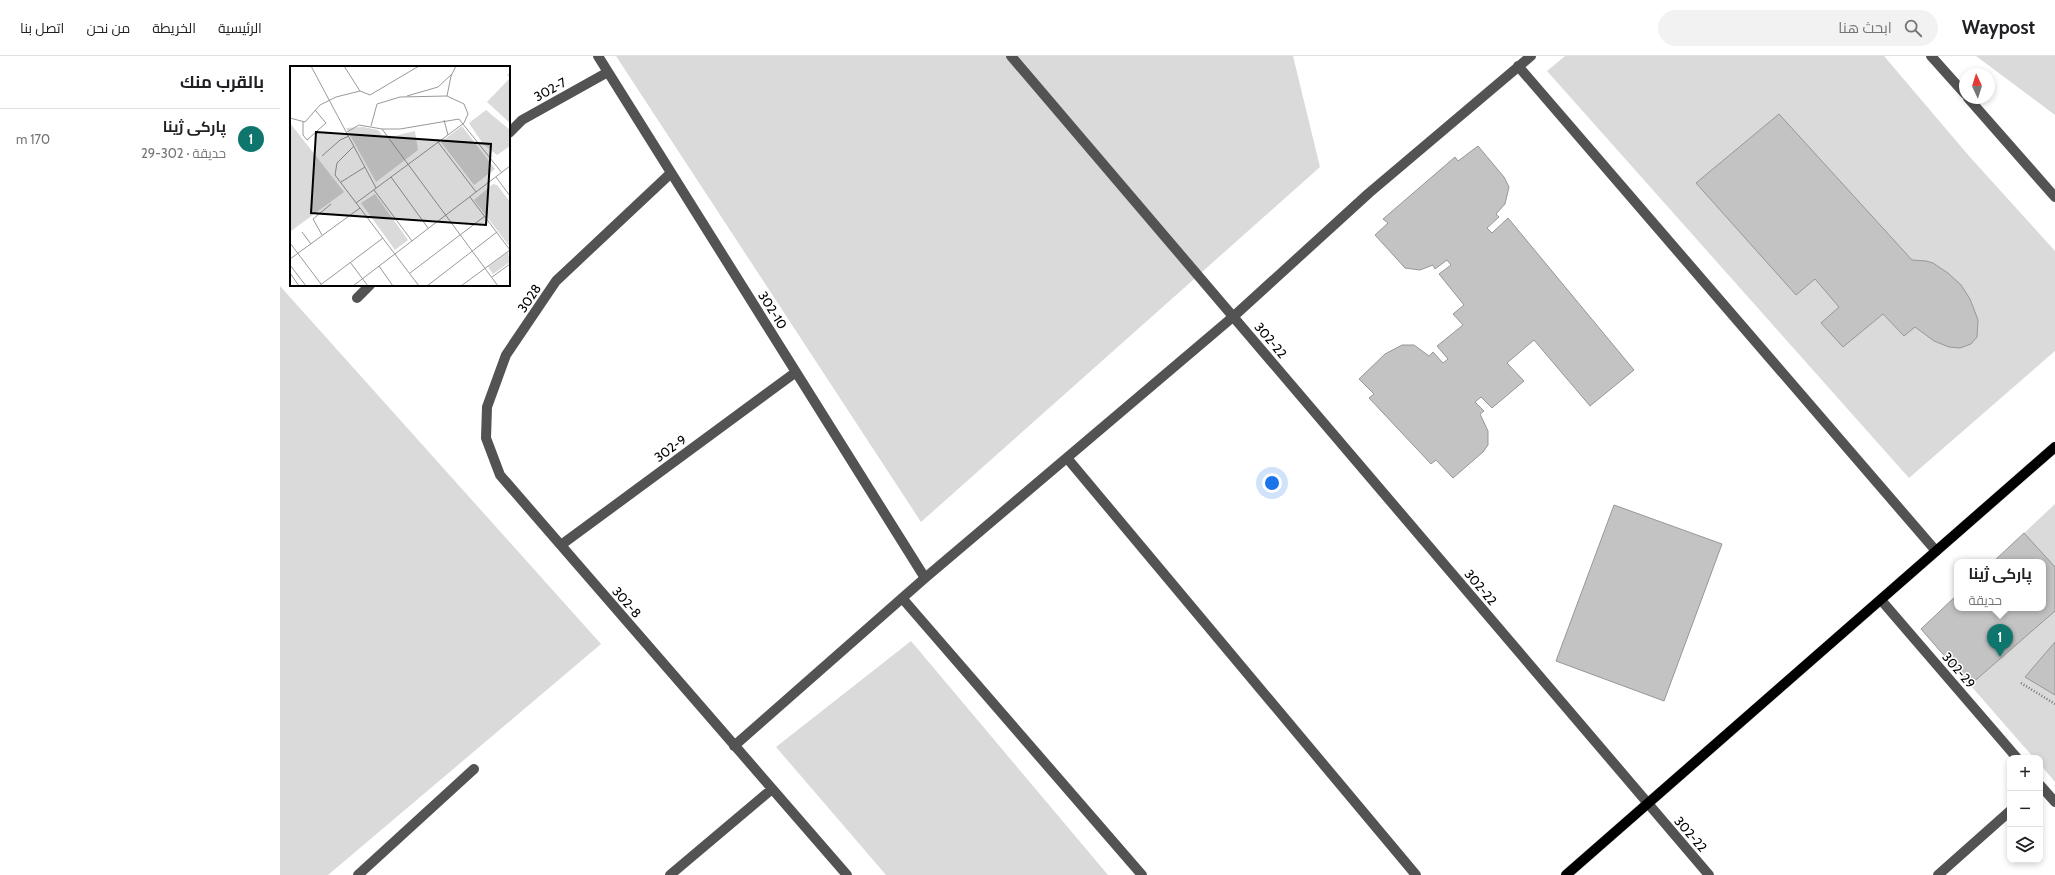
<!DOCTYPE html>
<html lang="ar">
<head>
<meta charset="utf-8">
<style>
	body { margin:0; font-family:Cabin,Cairo,sans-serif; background:#f2f2f2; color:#202124; direction:rtl }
	.controls { position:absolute; right:12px; bottom:12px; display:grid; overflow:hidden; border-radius:8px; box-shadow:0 2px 6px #0003 }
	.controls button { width:36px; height:36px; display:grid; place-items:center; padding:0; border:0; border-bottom:1px solid #e0e0e0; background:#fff; color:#202124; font:20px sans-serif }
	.compass { position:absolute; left:1679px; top:12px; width:36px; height:36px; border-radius:50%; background:#fff; box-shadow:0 2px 6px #0003; rotate:356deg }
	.you { position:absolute; left:992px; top:427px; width:14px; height:14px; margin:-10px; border:3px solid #fff; border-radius:50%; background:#1a73e8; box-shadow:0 0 0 6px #1a73e833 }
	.badge { display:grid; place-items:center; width:26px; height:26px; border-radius:50%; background:#0f766e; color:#fff; font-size:13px; font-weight:700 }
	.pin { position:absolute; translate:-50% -33px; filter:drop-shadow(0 1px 2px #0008) }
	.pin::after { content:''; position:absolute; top:21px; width:14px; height:12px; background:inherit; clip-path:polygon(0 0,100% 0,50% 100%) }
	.popup { position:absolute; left:1674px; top:503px; width:92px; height:52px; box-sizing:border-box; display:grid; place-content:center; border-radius:8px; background:#fff; filter:drop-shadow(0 1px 3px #0005); font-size:13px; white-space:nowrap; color:#757577 }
	.popup b { font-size:15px; color:#202124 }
	.popup::after { content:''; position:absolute; left:50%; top:100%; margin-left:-8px; border:8px solid transparent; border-top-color:#fff }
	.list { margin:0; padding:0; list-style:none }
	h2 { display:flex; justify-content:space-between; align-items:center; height:52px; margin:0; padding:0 16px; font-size:17px }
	h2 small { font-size:13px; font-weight:400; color:#757577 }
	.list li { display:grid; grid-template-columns:26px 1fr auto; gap:12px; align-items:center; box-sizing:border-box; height:60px; padding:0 16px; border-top:1px solid #e0e0e0 }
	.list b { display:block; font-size:15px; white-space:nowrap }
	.list p { margin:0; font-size:13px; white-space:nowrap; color:#757577 }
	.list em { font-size:13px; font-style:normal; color:#757577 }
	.icon { flex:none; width:22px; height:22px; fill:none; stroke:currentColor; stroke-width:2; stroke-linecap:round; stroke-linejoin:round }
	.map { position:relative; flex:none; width:1775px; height:819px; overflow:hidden; direction:ltr }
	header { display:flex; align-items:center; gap:24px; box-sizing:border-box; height:56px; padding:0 20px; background:#fff; border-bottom:1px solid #e0e0e0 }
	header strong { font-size:19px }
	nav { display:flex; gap:22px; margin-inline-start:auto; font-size:14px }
	.search { width:280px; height:36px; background:#f2f2f2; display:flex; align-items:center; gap:10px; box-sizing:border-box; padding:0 14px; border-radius:22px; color:#757577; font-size:15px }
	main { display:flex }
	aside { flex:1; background:#fff }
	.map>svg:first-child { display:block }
</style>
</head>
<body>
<header>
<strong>Waypost</strong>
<div class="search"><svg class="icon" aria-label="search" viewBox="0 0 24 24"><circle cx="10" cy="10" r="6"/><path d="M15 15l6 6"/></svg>ابحث هنا</div>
<nav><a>الرئيسية</a><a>الخريطة</a><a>من نحن</a><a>اتصل بنا</a></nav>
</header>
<main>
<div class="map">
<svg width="1775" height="819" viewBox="0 0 1775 819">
	<rect width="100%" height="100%" fill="#fff"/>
	<!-- green -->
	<path fill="#dadada" d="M336 0H1013L1040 111 641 466Z
		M1285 0H1604L1689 100 1775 195V295L1629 422 1267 15Z
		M1696 0H1775V59Z
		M0 230 321 588 48 819H0Z
		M1775 448V726L1760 708V702H1754L1641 573 1677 539V552H1763V506H1713Z
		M631 585 828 819H606L496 691Z"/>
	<!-- building -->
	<path fill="#c3c3c3" stroke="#979797" d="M1499 58 1632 204 1646 205 1653 207 1668 217 1681 229 1690 243 1698 264 1697 281 1691 288 1680 292 1669 291 1654 285 1635 271 1624 280 1603 258 1563 291 1541 267 1559 251 1535 223 1516 239 1416 127Z
		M1198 90 1224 121 1229 131 1225 148 1216 158 1219 161 1207 172 1212 177 1228 162 1354 314 1310 350 1254 284 1227 307 1244 325 1212 352 1201 341 1195 346 1204 355 1200 358 1208 375V389L1203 396 1173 422 1156 404 1151 408 1089 342 1094 338 1079 323 1105 298 1122 289H1134L1149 300 1153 296 1163 307 1168 303 1157 290 1183 269 1173 258 1184 249 1159 218 1171 209 1167 204 1155 213 1153 209 1140 214 1125 212 1095 179 1108 167 1103 163 1175 101 1178 105Z
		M1334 449 1442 488 1384 645 1276 605Z
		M1744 477 1775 511V555L1690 629 1641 573 1677 539V552H1763V506H1713Z
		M1775 586V639L1745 621Z"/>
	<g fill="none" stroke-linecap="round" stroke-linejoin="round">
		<!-- major casing -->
		<g stroke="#dbdbdb" stroke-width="11">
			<path id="major" d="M1286 819 1775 391"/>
		</g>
		<!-- path -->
		<path stroke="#757575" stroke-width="2.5" stroke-dasharray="1 2" stroke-linecap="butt" d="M1741 627 1775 648"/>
		<!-- minor -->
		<path stroke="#535353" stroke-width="10" d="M318 0 645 522
			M731 0 1429 819
			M1651 0 1685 38
			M1238 10 1656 495
			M1688 42 1775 141
			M229 77 242 64 328 16
			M391 117 276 225 226 299 207 351 206 382 220 419 567 819
			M77 242 90 229
			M787 402 1136 819
			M281 489 516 316
			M622 542 862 819
			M1601 544 1737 702
			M454 690 645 522 954 260 1089 137 1251 0
			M1760 729 1775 746
			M78 819 194 713
			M390 819 492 733
			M1658 819 1730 755"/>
		<!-- major -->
		<use href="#major" stroke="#000" stroke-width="10"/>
	</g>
	<g text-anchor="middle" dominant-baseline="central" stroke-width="3" stroke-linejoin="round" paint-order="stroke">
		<!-- street labels -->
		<g font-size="13" fill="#000" stroke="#fff">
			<text transform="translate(270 33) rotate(-29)">302-7</text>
			<text transform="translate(249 242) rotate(-56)">3028</text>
			<text transform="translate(493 254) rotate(58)">302-10</text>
			<text transform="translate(991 284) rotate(50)">302-22</text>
			<text transform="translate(390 392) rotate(-36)">302-9</text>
			<text transform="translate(1201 531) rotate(50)">302-22</text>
			<text transform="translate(347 546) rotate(49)">302-8</text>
			<text transform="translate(1679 614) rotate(49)">302-29</text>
			<text transform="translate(1411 778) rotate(49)">302-22</text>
		</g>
	</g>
	<!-- overview -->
	<g transform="translate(10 10)">
		<rect width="220" height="220" fill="#fff"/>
		<path d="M220 6V57L197 36 220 12 217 9ZM196 44 220 64V80L207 89 193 78 179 57ZM0 57 54 126 1 165 0 164ZM172 60 205 103 184 119 151 76ZM73 61 88 64 92 69 105 70 125 65 128 84 86 116 56 62ZM203 118 207 119 220 136V181L184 134ZM85 128 118 174 105 184 71 137ZM218 186 220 196 203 208 198 201Z" fill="#dadada"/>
		<path fill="none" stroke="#999" stroke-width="1" d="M21 0 86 122M54 0 70 25M117 30 148 21 162 8M157 30 161 10 166 0M0 52 15 56 30 39 46 31 70 25 80 29 129 0M154 54 158 69M13 56V69L17 74 36 57 25 44M92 63H110L169 53 212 107M57 66 69 59 92 63 208 220M148 76 186 126M64 80 47 97 45 109 129 220M32 90 50 74 59 70M101 111 138 162M206 111 220 130M51 116 75 101M84 124 122 175M66 137 174 57 178 48 174 38 157 30 110 31 87 38 81 60M12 166 21 178M32 169 23 153 41 138M0 177 31 218M0 193 70 142M60 196 78 220M0 199 16 220M89 200 103 220M0 207 9 220M120 207 195 150M202 211 220 198M29 220 93 172M63 220 220 100M137 220 207 166M171 220 220 184 180 131"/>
		<path fill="#000" fill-opacity="0.15" stroke="#000" stroke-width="2" d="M26 66 201 78 196 159 21 147Z"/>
		<rect width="220" height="220" fill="none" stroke="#000" stroke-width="2"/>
	</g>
</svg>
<div class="controls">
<button>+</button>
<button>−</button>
<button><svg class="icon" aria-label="layers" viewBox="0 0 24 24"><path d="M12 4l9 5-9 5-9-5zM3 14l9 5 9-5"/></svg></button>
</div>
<svg class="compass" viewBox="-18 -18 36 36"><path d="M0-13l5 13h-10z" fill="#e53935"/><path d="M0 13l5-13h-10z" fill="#757577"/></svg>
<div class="you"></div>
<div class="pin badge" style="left:1720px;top:601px">1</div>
<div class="popup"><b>پارکی ژینا</b>حديقة</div>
</div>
<aside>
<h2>بالقرب منك<small></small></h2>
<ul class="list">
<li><span class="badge">1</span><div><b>پارکی ژینا</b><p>حديقة · 302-29</p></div><em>170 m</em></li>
</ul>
</aside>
</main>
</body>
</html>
